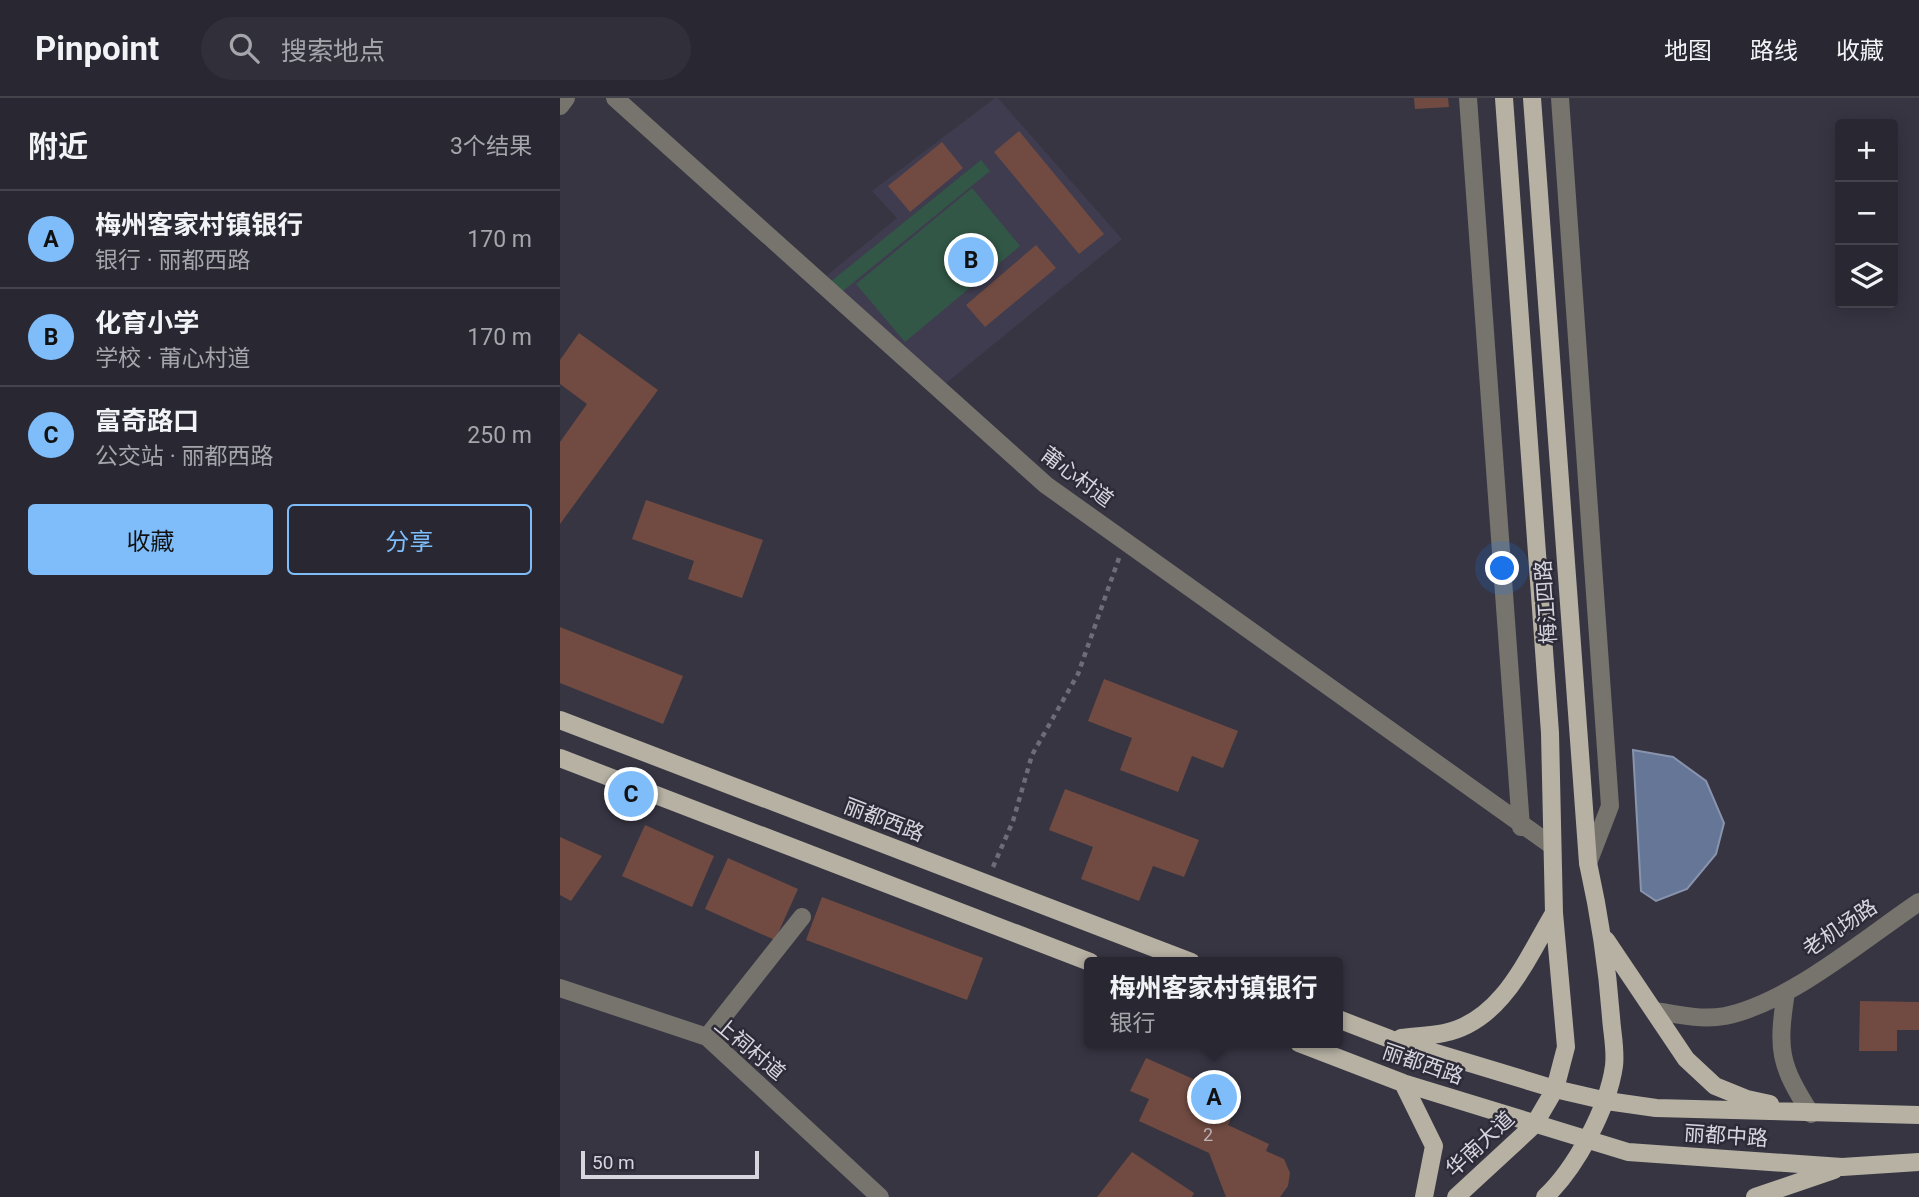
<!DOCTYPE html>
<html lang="zh">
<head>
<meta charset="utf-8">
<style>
	body { margin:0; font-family:Roboto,"Noto Sans SC",sans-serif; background:#31303a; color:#f1f3f6 }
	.controls { position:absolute; right:21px; top:21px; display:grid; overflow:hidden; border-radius:7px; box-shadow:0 4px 18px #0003 }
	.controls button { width:63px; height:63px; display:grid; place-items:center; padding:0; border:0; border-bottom:2px solid #45444d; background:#292832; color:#f1f3f6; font:35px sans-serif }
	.scale { position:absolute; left:21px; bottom:18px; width:178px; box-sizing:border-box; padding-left:7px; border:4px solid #d7d6df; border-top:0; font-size:19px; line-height:24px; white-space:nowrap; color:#d7d6df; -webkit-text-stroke:5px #2d2b37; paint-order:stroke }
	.you { position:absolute; left:943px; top:471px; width:24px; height:24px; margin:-18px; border:5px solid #fff; border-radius:50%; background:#1a73e8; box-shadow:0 0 0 10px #1a73e833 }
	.badge { display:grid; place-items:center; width:46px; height:46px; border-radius:50%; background:#7fbdfa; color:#111; font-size:23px; font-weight:700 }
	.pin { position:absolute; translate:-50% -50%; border:4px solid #fff; box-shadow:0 2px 7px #0006 }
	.popup { position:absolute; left:524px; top:859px; width:259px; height:91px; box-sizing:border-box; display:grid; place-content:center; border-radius:7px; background:#292832; filter:drop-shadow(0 2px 5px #0005); font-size:23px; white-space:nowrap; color:#a5a6ac }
	.popup b { font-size:26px; color:#f1f3f6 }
	.popup::after { content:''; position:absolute; left:50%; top:100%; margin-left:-14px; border:14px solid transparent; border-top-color:#292832 }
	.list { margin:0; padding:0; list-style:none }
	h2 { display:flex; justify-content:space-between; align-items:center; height:91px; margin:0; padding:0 28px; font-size:30px }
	h2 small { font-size:23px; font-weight:400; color:#a5a6ac }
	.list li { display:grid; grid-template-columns:46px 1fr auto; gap:21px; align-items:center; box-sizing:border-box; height:98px; padding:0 28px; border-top:2px solid #45444d }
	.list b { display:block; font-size:26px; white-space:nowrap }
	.list p { margin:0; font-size:23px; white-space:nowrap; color:#a5a6ac }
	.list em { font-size:23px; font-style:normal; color:#a5a6ac }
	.actions { display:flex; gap:14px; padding:21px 28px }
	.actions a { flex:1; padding:16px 0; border:2px solid #7fbdfa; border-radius:7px; text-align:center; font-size:24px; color:#7fbdfa }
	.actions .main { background:#7fbdfa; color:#111 }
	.icon { flex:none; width:38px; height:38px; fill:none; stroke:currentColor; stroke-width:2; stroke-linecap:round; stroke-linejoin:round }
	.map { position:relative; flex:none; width:1359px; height:1099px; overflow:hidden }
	header { display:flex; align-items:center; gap:42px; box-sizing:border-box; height:98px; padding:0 35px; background:#292832; border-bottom:2px solid #45444d }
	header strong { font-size:33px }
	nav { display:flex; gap:38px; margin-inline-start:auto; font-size:24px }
	.search { width:490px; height:63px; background:#31303a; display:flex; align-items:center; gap:18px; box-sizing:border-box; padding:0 24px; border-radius:38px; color:#a5a6ac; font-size:26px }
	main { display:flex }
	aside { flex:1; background:#292832 }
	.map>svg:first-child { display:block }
</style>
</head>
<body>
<header>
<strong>Pinpoint</strong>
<div class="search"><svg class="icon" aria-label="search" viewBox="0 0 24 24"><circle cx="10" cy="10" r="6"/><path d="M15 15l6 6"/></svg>搜索地点</div>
<nav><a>地图</a><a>路线</a><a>收藏</a></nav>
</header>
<main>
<aside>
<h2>附近<small>3个结果</small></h2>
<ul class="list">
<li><span class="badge">A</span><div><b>梅州客家村镇银行</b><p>银行 · 丽都西路</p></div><em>170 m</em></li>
<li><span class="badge">B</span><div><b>化育小学</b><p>学校 · 莆心村道</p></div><em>170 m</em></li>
<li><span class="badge">C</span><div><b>富奇路口</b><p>公交站 · 丽都西路</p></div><em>250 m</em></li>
</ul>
<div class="actions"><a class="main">收藏</a><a>分享</a></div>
</aside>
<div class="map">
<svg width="1359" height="1099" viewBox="0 0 1359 1099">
	<rect width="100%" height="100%" fill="#373542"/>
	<!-- built -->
	<path fill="#3f3c4f" d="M435 0H438L562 141 379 291 259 184 337 120 312 93Z"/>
	<!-- green -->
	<path fill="#325746" d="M421 62 430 73 278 197 269 185Z
		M412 90 460 148 345 244 296 186Z"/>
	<!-- water -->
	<path fill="#667697" stroke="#8893ad" stroke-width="2" d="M1073 652 1113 659 1146 683 1164 725 1156 756 1127 791 1096 803 1081 793Z"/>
	<!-- building -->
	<path fill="#714b41" d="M854 0H888L889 9 855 11Z
		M459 33 544 136 519 156 434 54Z
		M382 44 403 70 350 114 328 88Z
		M476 147 496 170 425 229 406 207Z
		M19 235 98 292 0 426V344L27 306 0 286V262Z
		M86 402 203 442 182 500 128 481 134 463 72 441Z
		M0 529 123 578 103 626 0 585Z
		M544 581 678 633 663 670 632 658 618 694 560 672 572 640 528 623Z
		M505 691 639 742 624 779 593 768 579 803 521 781 533 749 489 732Z
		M85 727 154 758 132 809 62 778Z
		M0 739 42 758 11 803 0 797Z
		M168 760 238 791 215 842 145 811Z
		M262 799 423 860 407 902 246 842Z
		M1300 903 1359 904V932H1337V953H1299Z
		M586 960 667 996 664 1003 676 1009 668 1027 709 1046 706 1053 724 1061 730 1075 728 1088 720 1099H666L649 1055 579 1023 589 1001 570 993Z
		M572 1054 634 1095 632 1099H537Z"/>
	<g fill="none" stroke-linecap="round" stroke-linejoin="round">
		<!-- path -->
		<path stroke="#6e6c78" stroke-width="4.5" stroke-dasharray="5 5" stroke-linecap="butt" d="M433 769 453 723 472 657 518 576 559 460"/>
		<!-- minor -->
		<path stroke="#77746e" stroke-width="18" d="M55 0 486 387 991 747
			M908 0 961 729
			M1000 0 1050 708 1028 765
			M0 8 6 0
			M0 890 147 939 320 1099
			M1226 894C1217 952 1219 966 1251 1016
			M1096 913C1119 917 1142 922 1165 918 1229 905 1304 841 1359 804
			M147 939 242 819"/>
		<!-- major -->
		<path stroke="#b6b1a3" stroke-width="18" d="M972 0 1028 765C1040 819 1047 865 1051 919 1052 935 1056 952 1054 968 1048 1010 1016 1070 985 1099
			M0 622 631 864
			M0 660 530 864
			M1046 842 1126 961 1155 988 1187 1001 1210 1006
			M778 921 830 941 995 991 1047 1003 1096 1010 1359 1017
			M841 940C855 938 870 938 884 935 942 923 966 862 994 815
			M739 945 843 985 1068 1054 1282 1069 1359 1064
			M843 985 874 1048 864 1099
			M896 1099 974 1027 995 991 1006 949 994 815 990 635 944 0
			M1195 1099 1274 1072"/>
	</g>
	<g text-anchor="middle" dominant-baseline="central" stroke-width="5" stroke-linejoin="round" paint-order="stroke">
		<!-- number labels -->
		<g font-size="18" fill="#beb3b8">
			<text x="648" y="1036">2</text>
		</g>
		<!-- street labels -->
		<g font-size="21" fill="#d7d6df" stroke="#2d2b37">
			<text transform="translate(517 379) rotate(37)">莆心村道</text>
			<text transform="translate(986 504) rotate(-94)">梅江四路</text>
			<text transform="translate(324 722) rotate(21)">丽都西路</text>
			<text transform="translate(1280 830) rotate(-34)">老机场路</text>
			<text transform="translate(190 951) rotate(40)">上祠村道</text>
			<text transform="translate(863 966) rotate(19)">丽都西路</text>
			<text transform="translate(1166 1038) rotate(4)">丽都中路</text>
			<text transform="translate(920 1046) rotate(-43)">华南大道</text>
		</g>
	</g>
</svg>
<div class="controls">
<button>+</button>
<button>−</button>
<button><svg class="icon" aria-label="layers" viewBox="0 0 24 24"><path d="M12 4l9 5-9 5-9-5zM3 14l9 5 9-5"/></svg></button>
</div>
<div class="scale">50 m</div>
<div class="you"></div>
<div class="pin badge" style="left:654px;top:999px">A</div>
<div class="popup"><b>梅州客家村镇银行</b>银行</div>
<div class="pin badge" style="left:411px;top:162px">B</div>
<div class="pin badge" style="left:71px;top:696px">C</div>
</div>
</main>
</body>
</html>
